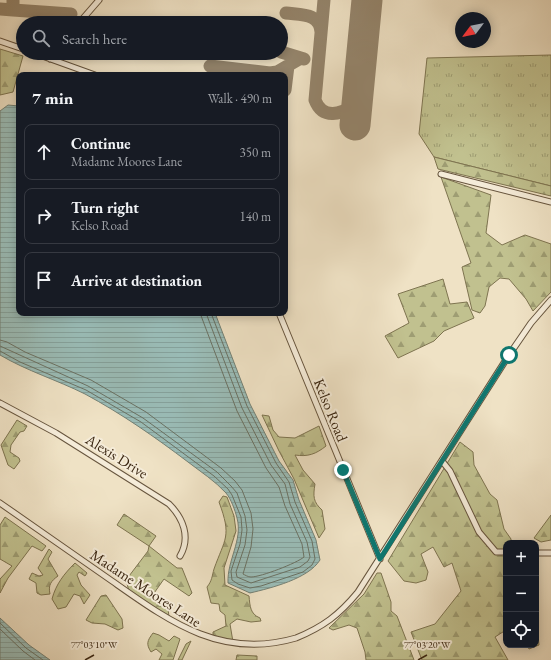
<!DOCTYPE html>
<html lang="en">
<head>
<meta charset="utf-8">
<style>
	body { margin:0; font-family:"EB Garamond",serif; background:#20242c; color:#f1f3f6 }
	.controls { position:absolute; right:12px; bottom:12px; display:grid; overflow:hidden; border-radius:8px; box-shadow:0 2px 10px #0003 }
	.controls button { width:36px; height:36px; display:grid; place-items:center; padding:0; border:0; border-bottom:1px solid #363941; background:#171b24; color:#f1f3f6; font:20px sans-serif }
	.compass { position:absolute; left:455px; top:12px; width:36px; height:36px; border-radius:50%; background:#171b24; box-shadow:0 2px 10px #0003; rotate:238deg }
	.stop { position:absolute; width:12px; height:12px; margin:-9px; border:3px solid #0f766e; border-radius:50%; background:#fff }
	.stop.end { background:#0f766e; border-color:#fff; box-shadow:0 1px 4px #0008 }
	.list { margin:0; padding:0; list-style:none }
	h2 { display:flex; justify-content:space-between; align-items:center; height:52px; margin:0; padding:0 16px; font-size:17px }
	h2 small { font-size:13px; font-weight:400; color:#9ea1a6 }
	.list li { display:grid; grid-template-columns:26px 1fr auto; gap:12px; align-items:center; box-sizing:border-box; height:56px; margin:0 8px 8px; padding:0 8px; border:1px solid #363941; border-radius:8px }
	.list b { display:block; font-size:15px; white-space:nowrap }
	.list p { margin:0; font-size:13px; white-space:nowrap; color:#9ea1a6 }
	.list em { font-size:13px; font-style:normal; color:#9ea1a6 }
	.icon { flex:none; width:22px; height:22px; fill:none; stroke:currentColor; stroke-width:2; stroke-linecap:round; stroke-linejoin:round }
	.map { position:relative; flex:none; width:551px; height:660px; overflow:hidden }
	.search { position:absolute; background:#171b24; box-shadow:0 2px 10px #0003; left:16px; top:16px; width:272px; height:44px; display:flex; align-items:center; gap:10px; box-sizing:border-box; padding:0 14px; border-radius:22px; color:#9ea1a6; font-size:15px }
	.panel { position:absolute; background:#171b24; box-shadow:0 2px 10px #0003; left:16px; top:72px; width:272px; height:244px; border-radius:8px }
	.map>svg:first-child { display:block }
</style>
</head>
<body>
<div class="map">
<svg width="551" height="660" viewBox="0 0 551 660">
	<defs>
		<pattern id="grass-tufts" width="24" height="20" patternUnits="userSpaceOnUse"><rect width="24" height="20" fill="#c1c18f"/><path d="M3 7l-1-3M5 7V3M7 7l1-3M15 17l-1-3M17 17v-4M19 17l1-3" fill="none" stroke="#9e9d73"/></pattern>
		<pattern id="forest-firs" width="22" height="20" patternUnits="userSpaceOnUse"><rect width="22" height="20" fill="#c1c18f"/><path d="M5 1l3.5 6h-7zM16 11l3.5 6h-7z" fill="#9e9d73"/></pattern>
		<pattern id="water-rules" width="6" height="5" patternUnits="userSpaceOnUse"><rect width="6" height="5" fill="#9abdb8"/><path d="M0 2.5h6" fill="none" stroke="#85a29d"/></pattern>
	</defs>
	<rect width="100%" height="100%" fill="#efe2c5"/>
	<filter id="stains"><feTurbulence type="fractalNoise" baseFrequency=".005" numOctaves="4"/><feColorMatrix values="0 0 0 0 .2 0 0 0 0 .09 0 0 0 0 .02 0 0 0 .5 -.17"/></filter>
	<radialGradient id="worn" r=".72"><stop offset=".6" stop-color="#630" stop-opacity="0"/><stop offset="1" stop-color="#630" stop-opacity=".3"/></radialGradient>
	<!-- grass -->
	<path fill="url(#grass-tufts)" stroke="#7e7450" d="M551 55V186L434 157 419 134 427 58Z"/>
	<!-- forest -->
	<path fill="url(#forest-firs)" stroke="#7e7450" d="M0 49 23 56 13 92 0 95Z
		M434 157 551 186V196L438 169Z
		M441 177 491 195 486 233 502 245 525 235 551 244V292L533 311 526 299 509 279 500 278 489 287 485 306 480 313 472 310 462 267 471 263Z
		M443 279 450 304 467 302 474 318 444 331 434 341 398 358 385 336 409 323 398 294Z
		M262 415 269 416 273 430 279 437 295 438 319 426 326 446C316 454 308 457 295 455L303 470 315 484C313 496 313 502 322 510L325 529 319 538 294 479 279 451Z
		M17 420 27 426 24 431 20 432 11 445 10 452 19 458 20 461 14 469 8 465 1 445Z
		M460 442 473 452 474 465 490 494 497 500 504 529 511 539V543H506V630L495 637 508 660H422L411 632 435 624 461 591 452 563 444 567 433 547 421 554 428 572 426 580 416 583 404 581 388 561Z
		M223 496 227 497 234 516 236 531 224 568 225 585 249 596C250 606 250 614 260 618L261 621 251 622 237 619 230 624 233 642 213 640V632L226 626 225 615 220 611 219 604 211 603 207 587C212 581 212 576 214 569 225 538 232 537 219 502Z
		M124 514 156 536 149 546 177 568H182L192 593 189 596 164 579 152 596 168 608 169 617 129 591 126 580 148 551 149 546 117 525Z
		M551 515V540L541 542 534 538Z
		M5 517 46 546 42 551 32 546 8 578 0 593V579L12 566 0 559V525Z
		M49 549 52 552 48 559 58 576C51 581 48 585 50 594L41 595 37 593 36 583 29 579 32 573 39 576 43 575 38 568Z
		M75 563 87 573 85 576 79 572 77 575 81 585 90 595 84 604 80 596 74 594 66 607 58 609 52 599C56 584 64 574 75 563Z
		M377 573H381L391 602V611L397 616 414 660H366L365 652 357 628 349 625 333 630 329 628 364 594Z
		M106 595 122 619 123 628 118 630 105 624 92 623 86 620 101 596Z
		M536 611 539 645 529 649 527 645H536Z
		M153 633 159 635 169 641 174 636 180 639 173 660H159L162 654 156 649 151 652C146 644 147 641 153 633Z
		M191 641 182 660H178L186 644Z
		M237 655 257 656V660H236Z"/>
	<!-- water -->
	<path fill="url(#water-rules)" stroke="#748175" d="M8 105 19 106V313H215L250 404 279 461 293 480 299 500 316 540 320 560C308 579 271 588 250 593L228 583C227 560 243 540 237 518 235 510 231 499 226 493 215 481 201 472 188 462 155 437 122 414 85 394 57 380 27 371 0 355V111Z
		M0 618 29 645 50 660H0Z"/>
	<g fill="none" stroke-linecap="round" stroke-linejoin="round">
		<!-- shore -->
		<path stroke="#6a7264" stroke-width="1" d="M0 340 7 342 25 352 91 380 146 412 221 468 235 481 242 490 251 513 253 529 251 547 243 574C245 575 248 577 251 577 261 577 297 563 304 557L302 544 285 506 279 487 266 468 237 411 200 313
			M0 346 88 386 143 418 217 472 231 486 237 493 245 516 247 530 245 545 236 572 237 577 251 583 300 567 308 561 310 557 307 542 290 504 285 484 271 465 242 408 206 313
			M0 351 20 362 86 390 141 422 214 476 228 489 232 495 241 517 242 530 240 544 231 571 232 580 238 584 250 588 261 586 303 572 312 565 315 559 312 541 295 502 289 482 276 463 247 406 211 313
			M0 623 26 648 43 660
			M0 629 23 651 35 660"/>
		<!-- taxiway -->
		<path stroke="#94846b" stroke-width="13" d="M13 0V10L71 14
			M324 0 315 100C323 121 341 113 356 106
			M0 9 13 10
			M286 13C301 15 320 13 321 32
			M281 52 304 59
			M210 66 270 73 277 72 301 58
			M285 90 288 66"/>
		<!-- runway -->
		<path stroke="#94846b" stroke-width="31" d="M355 125 367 0"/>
		<!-- minor casing -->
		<g stroke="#67553e" stroke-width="7">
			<path id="minor" d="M79 23 99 0
				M0 41 23 49
				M34 53 95 75
				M50 59 53 53
				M441 174 551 202
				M279 313 380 559
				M0 403 56 433 169 504C183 518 191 537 180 556
				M442 461 450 471 479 532 496 552H506
				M0 503C37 529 75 555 112 581 169 621 221 660 296 638 323 627 339 615 358 592L509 355 531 323 551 300
				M536 553H551"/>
		</g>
		<!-- minor -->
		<use href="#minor" stroke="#f5ecd9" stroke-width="5"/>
	</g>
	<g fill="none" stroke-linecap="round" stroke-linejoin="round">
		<!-- route -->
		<path stroke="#0f766e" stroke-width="5" d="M343 470 380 559 509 355"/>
	</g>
	<!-- ticks -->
	<path fill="none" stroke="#3a2611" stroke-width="1.5" d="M85 660 94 655M418 660 427 655"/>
	<g text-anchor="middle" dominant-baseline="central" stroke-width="4" stroke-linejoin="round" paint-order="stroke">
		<!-- street labels -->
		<g font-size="15" fill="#3a2611" stroke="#f5ecd9">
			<text transform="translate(331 410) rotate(68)">Kelso Road</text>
			<text transform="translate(117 456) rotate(32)">Alexis Drive</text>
			<text transform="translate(146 588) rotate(33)">Madame Moores Lane</text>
		</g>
	</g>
	<g font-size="10" text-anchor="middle" fill="#3a2611" stroke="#f5ecd9" stroke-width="4" stroke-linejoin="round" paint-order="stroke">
		<text x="94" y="648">77°03'10"W</text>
		<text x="427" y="648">77°03'20"W</text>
	</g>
	<rect width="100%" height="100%" filter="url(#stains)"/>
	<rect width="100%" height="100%" fill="url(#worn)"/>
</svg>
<div class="controls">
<button>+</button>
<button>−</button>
<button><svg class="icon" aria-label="locate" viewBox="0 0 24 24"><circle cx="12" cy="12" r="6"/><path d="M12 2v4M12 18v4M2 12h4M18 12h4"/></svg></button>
</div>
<svg class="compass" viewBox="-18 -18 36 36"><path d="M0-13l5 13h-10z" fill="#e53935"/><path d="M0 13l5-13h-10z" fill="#9ea1a6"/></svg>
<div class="stop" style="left:509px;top:355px"></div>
<div class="stop end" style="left:343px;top:470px"></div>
<div class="search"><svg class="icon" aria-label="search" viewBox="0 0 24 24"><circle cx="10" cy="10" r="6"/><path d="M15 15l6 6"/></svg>Search here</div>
<section class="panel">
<h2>7 min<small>Walk · 490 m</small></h2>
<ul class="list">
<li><svg class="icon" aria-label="ahead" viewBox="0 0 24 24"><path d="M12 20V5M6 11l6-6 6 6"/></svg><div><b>Continue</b><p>Madame Moores Lane</p></div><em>350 m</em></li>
<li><svg class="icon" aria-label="right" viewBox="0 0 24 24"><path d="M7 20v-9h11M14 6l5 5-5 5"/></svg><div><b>Turn right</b><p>Kelso Road</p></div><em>140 m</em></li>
<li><svg class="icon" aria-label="arrive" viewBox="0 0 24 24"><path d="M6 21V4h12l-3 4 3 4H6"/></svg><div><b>Arrive at destination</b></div></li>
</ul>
</section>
</div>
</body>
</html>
